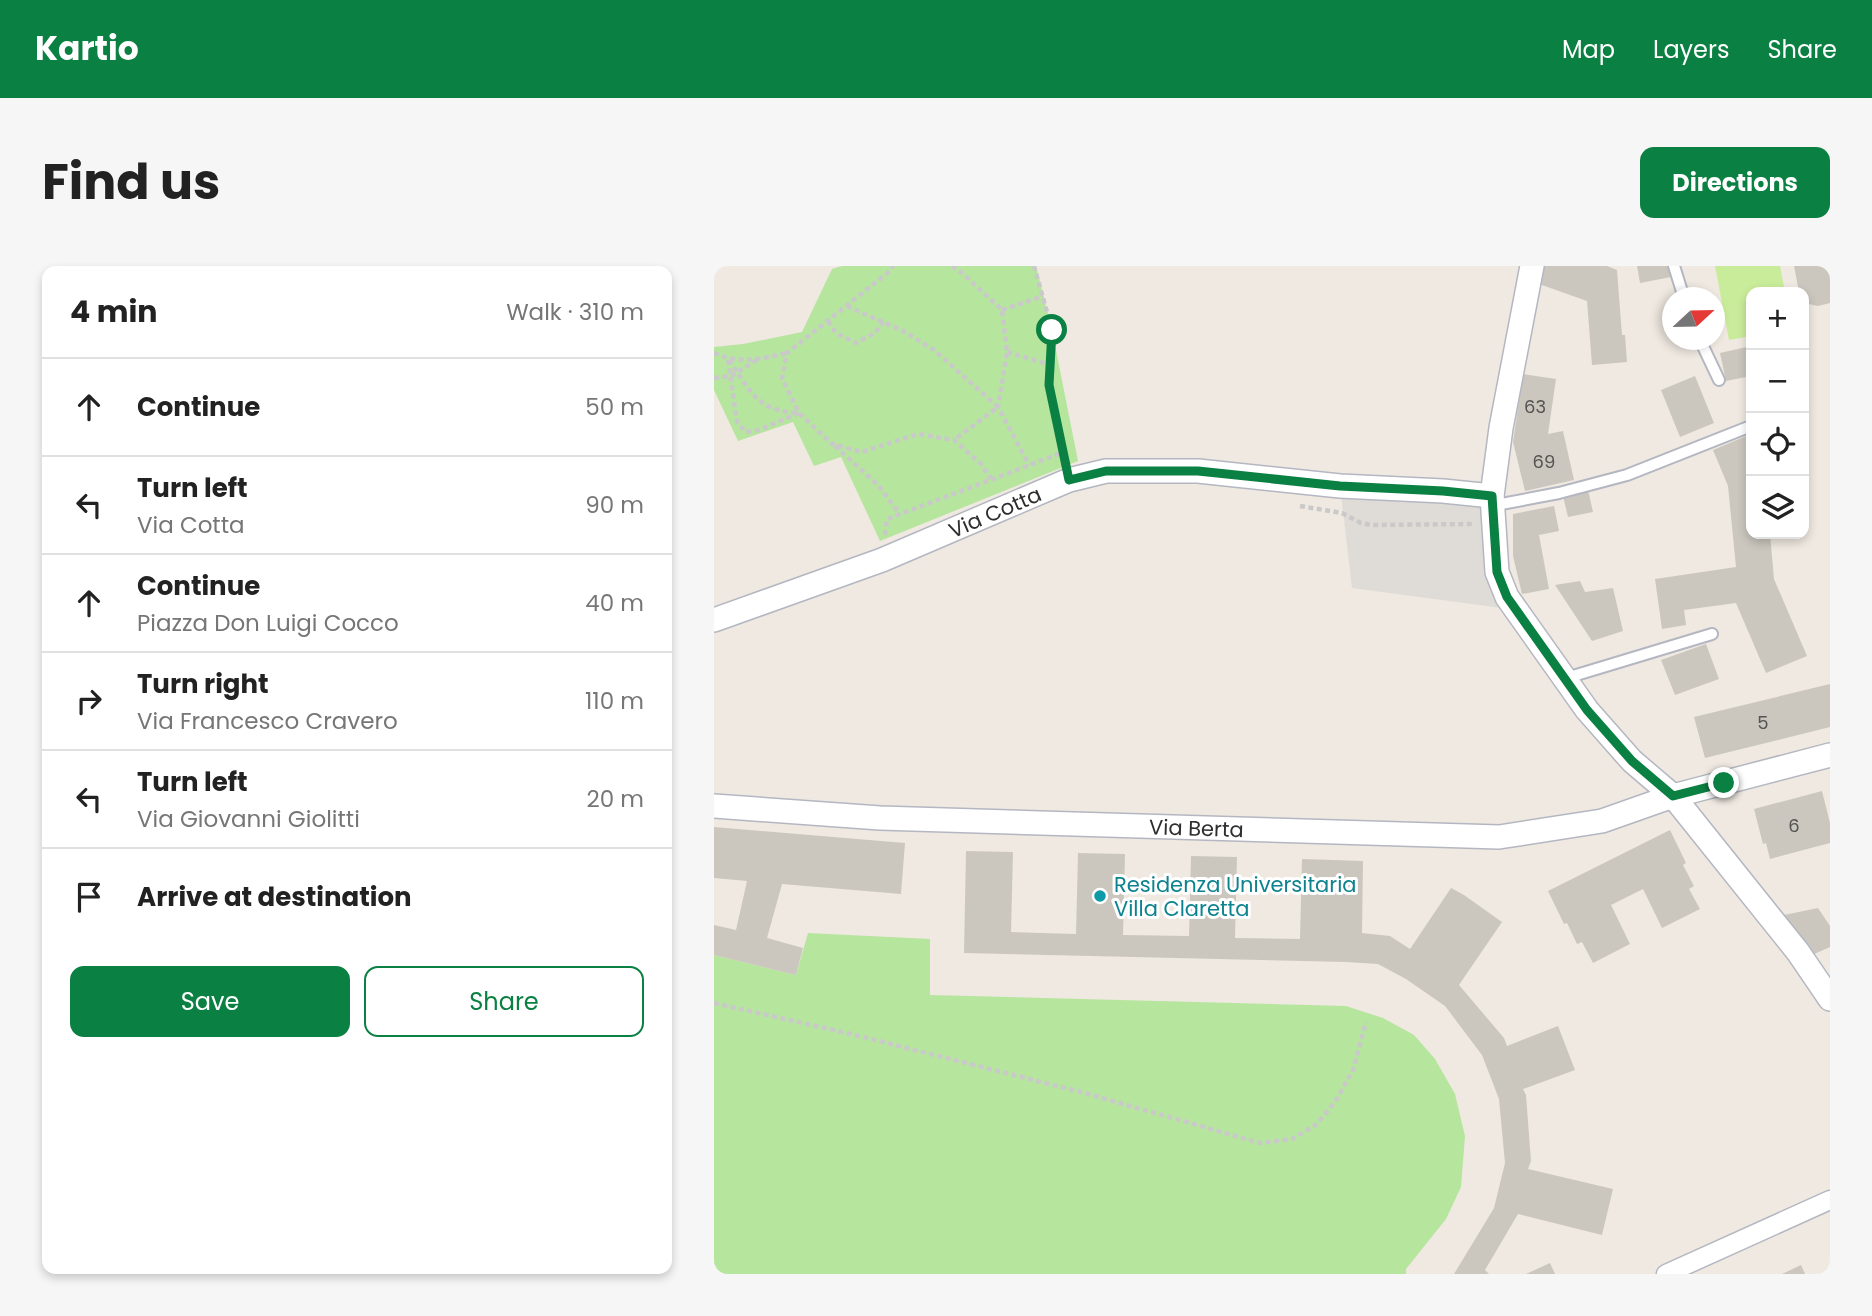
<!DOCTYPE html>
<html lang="en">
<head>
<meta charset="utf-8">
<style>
	body { margin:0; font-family:Poppins,sans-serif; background:#f6f6f6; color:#222 }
	.controls { position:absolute; right:21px; top:21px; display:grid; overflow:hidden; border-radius:14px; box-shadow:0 4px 10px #0003 }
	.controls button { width:63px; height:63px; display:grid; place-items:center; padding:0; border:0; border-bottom:2px solid #e0e0e0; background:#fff; color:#222; font:35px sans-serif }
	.compass { position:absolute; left:948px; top:21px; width:63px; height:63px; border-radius:50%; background:#fff; box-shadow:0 4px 10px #0003; rotate:68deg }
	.stop { position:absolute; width:21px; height:21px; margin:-16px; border:5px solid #0b8043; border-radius:50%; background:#fff }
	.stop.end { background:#0b8043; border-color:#fff; box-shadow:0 2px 7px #0008 }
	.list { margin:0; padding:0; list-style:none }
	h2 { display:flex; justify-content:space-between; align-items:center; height:91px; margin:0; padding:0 28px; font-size:30px }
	h2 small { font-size:23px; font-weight:400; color:#767676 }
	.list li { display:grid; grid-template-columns:46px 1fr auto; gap:21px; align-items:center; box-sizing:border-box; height:98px; padding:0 28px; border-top:2px solid #e0e0e0 }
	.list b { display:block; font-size:26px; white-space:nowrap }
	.list p { margin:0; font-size:23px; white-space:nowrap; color:#767676 }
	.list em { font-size:23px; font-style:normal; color:#767676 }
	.actions { display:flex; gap:14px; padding:21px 28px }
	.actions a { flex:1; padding:16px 0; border:2px solid #0b8043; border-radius:14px; text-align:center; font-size:24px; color:#0b8043 }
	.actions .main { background:#0b8043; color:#fff }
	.icon { flex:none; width:38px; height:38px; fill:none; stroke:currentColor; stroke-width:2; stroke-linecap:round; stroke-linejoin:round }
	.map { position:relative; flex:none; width:1116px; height:1008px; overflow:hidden; border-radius:14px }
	header { display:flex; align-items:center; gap:42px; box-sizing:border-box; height:98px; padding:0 35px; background:#0b8043; color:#fff }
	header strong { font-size:33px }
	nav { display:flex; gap:38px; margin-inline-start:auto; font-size:24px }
	.intro { display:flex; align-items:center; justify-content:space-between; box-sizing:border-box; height:168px; padding:0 42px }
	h1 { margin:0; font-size:49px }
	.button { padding:18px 32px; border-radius:14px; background:#0b8043; color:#fff; font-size:24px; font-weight:700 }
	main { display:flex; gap:42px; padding:0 42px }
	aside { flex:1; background:#fff; border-radius:14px; box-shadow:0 4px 10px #0003 }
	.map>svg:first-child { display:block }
</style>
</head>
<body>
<header>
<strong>Kartio</strong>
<nav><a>Map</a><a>Layers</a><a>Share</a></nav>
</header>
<div class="intro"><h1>Find us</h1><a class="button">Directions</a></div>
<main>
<aside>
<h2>4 min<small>Walk · 310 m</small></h2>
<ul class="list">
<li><svg class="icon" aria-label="ahead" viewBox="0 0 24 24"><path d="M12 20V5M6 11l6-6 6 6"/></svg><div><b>Continue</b></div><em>50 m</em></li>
<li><svg class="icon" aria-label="left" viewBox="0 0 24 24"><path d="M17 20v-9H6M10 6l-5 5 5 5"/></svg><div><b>Turn left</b><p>Via Cotta</p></div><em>90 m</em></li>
<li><svg class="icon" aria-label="ahead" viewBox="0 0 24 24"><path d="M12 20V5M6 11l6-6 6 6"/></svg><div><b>Continue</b><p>Piazza Don Luigi Cocco</p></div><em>40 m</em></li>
<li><svg class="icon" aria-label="right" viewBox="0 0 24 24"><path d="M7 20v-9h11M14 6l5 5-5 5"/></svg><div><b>Turn right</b><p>Via Francesco Cravero</p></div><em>110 m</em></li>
<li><svg class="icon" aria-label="left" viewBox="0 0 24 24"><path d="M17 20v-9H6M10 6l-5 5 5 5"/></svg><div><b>Turn left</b><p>Via Giovanni Giolitti</p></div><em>20 m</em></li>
<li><svg class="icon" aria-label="arrive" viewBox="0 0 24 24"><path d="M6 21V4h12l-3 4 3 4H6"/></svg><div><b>Arrive at destination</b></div></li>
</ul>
<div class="actions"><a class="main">Save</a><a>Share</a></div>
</aside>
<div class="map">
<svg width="1116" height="1008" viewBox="0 0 1116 1008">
	<rect width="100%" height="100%" fill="#efe9e1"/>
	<!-- green -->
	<path fill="#b6e59e" d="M128 0H322L338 64 364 195 166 275 127 191 100 200 79 156 24 175 0 124V81L29 78 88 66 118 3Z
		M94 667 216 673V729L632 740 669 752 700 769 721 793 741 828 751 870 747 921 732 953 692 1003V1008H0V689L82 709Z"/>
	<!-- pitch -->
	<path fill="#c9ec9a" d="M1001 0H1066L1071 26H1037V70L1015 74Z"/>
	<!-- plaza -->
	<path fill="#dfdcd8" d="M626 220 778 230 787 342 638 322Z"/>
	<!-- building -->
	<path fill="#cbc7bf" d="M829 0H893L903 4 908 69H911L913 96 878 99 873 35 825 18Z
		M923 0H955L957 11 926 17Z
		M1080 0H1116V37L1104 40 1090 37V26H1085Z
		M1037 80V110L1012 115 1006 87Z
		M809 108 842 113 834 168 849 165 860 214 811 225 799 176Z
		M981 110 1000 157 966 171 947 124Z
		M1037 168V268H1056L1060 313 1093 390 1052 407 1022 337 970 344 972 359 948 363 941 313 1022 301 1014 220 999 184Z
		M874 224 879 246 854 251 849 230Z
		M840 240 845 265 825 269 835 323 808 328 799 290V248Z
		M866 315 871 326 899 322 909 365 878 375 841 319Z
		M992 378 1005 413 961 429 947 394Z
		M1116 418V461L991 492 980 451Z
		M1108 525 1116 557V577L1056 593 1052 577 1049 578 1040 543Z
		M0 561 191 577 187 628 68 618 53 672 89 682 82 709 0 689V659L22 664 33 615 0 612Z
		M956 564 972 597 969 599 980 620 975 623 986 643 948 662 929 623 897 639 916 678 879 697 868 676 863 678 853 657 850 658 834 625Z
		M252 585 299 586 297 666 362 668 364 587 411 588 409 669 475 670 477 590 523 591 521 672 586 673 588 593 649 595 648 667 676 670 696 683 737 622 750 629 788 656 745 719 790 772 793 780 844 760 861 804 809 823 812 829 817 895 814 903 899 923 888 969 804 948 771 1004 775 1008H740L780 942 791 897 785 833 768 789 731 740 692 713 664 698 632 696 250 687Z
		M1104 642 1116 660V681L1098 689 1070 649Z
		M836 997 841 1008H812Z
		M1087 999 1091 1008H1068Z"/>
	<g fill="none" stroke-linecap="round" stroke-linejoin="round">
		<!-- service casing -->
		<g stroke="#b4b7c1" stroke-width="14">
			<path id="service" d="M960 0 970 32
				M986 74 1005 114
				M777 240 845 227 913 209 1037 160
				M849 413 998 368"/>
		</g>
		<!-- pedestrian casing -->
		<g stroke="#b4b7c1" stroke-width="21">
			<path id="pedestrian" d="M952 1008 1116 934"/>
		</g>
		<!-- minor casing -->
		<g stroke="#b4b7c1" stroke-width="26">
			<g id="minor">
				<path d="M818 0 787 162 778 230 783 306 793 331 873 444 918 495 959 530 1084 686 1116 733"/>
				<path id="s1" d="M0 354 168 294 355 214 392 205H484L626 220 729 225 778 230"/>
				<path id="s2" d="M0 540 166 552 785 571 888 555 959 530 1116 489"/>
			</g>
		</g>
		<!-- path -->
		<path stroke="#c9c9c9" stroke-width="4.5" stroke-dasharray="5 3.5" stroke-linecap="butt" d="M238 0 248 7 288 44 293 86 284 141 315 199
			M320 0 338 64 336 99
			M133 40 191 66 220 84 284 141 240 174
			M288 44 329 30
			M114 55 122 67 142 77 161 67 169 56
			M293 86 336 99 335 119 350 186
			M0 87C24 98 48 93 73 87
			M14 94 23 156 32 166 45 164 85 147 68 112 73 87 176 5 179 0
			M15 94C37 126 43 145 85 147L118 178 148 186 204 168 240 174 267 198 277 213
			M0 112 17 110 43 94
			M121 180 164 219 185 247
			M586 240 628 247 647 257 657 259 759 258
			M171 269 173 253 350 186
			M0 737 137 768 367 826 546 877 578 873 603 858 621 836 639 804 652 756"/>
		<!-- service -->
		<use href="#service" stroke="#fff" stroke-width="10"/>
		<!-- pedestrian -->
		<use href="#pedestrian" stroke="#fff" stroke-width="18"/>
		<!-- minor -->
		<use href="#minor" stroke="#fff" stroke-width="23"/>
	</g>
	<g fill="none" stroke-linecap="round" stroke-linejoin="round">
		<!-- route -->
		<path stroke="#0b8043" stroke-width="9" d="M338 64 335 119 355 214 392 205H484L626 220 729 225 778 230 783 306 793 331 873 444 918 495 959 530 1010 517"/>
	</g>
	<!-- markers -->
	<circle fill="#0f9aa8" stroke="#fff" stroke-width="2.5" cx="386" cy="630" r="7"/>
	<g text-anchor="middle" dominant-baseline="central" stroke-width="6" stroke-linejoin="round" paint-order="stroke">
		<!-- number labels -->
		<g font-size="18" fill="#555452">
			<text x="821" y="140">63</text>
			<text x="830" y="195">69</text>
			<text x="1049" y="456">5</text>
			<text x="1080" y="559">6</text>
		</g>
		<!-- street labels -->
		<g font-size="21" fill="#2e2e2e" stroke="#fff">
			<text stroke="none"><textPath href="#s1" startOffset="301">Via Cotta</textPath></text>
			<text stroke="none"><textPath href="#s2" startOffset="483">Via Berta</textPath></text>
		</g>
		<!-- culture labels -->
		<g font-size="21" fill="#0d838f" stroke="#fff" text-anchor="start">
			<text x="400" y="618">Residenza Universitaria<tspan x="400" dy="24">Villa Claretta</tspan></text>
		</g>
	</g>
</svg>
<div class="controls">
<button>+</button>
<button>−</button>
<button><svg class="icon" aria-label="locate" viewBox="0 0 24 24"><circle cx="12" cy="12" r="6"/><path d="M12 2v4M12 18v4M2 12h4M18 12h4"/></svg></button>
<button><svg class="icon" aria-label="layers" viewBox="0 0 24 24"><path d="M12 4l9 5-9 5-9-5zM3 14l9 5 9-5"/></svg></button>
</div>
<svg class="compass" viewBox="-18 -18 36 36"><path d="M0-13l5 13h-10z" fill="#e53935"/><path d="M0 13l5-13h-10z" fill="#767676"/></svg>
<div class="stop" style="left:338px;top:64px"></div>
<div class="stop end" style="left:1010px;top:517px"></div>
</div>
</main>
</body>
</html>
